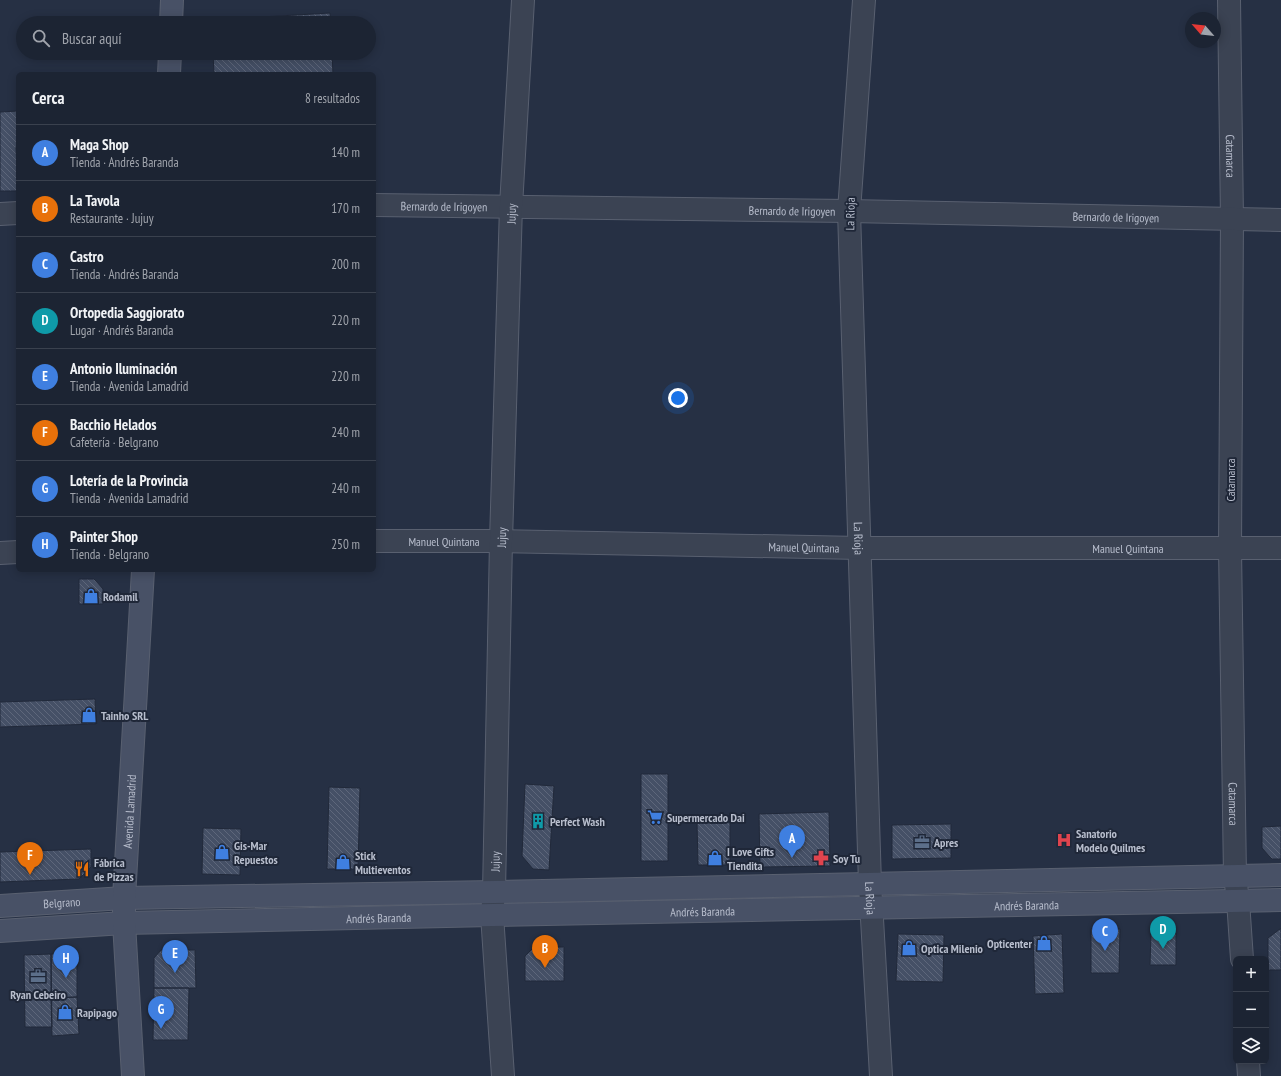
<!DOCTYPE html>
<html lang="es">
<head>
<meta charset="utf-8">
<style>
	body { margin:0; font-family:"PT Sans Narrow",sans-serif; background:#29303f; color:#f1f3f6 }
	.controls { position:absolute; right:12px; bottom:12px; display:grid; overflow:hidden; border-radius:6px; box-shadow:0 2px 10px #0003 }
	.controls button { width:36px; height:36px; display:grid; place-items:center; padding:0; border:0; border-bottom:1px solid #3a414e; background:#1c2433; color:#f1f3f6; font:20px sans-serif }
	.compass { position:absolute; left:1185px; top:12px; width:36px; height:36px; border-radius:50%; background:#1c2433; box-shadow:0 2px 10px #0003; rotate:298deg }
	.you { position:absolute; left:678px; top:398px; width:14px; height:14px; margin:-10px; border:3px solid #fff; border-radius:50%; background:#1a73e8; box-shadow:0 0 0 6px #1a73e833 }
	.badge { display:grid; place-items:center; width:26px; height:26px; border-radius:50%; background:#ea580c; color:#fff; font-size:13px; font-weight:700 }
	.pin { position:absolute; translate:-50% -33px; filter:drop-shadow(0 1px 2px #0008) }
	.pin::after { content:''; position:absolute; top:21px; width:14px; height:12px; background:inherit; clip-path:polygon(0 0,100% 0,50% 100%) }
	.list { margin:0; padding:0; list-style:none }
	h2 { display:flex; justify-content:space-between; align-items:center; height:52px; margin:0; padding:0 16px; font-size:17px }
	h2 small { font-size:13px; font-weight:400; color:#a0a4ac }
	.list li { display:grid; grid-template-columns:26px 1fr auto; gap:12px; align-items:center; box-sizing:border-box; height:56px; padding:0 16px; border-top:1px solid #3a414e }
	.list b { display:block; font-size:15px; white-space:nowrap }
	.list p { margin:0; font-size:13px; white-space:nowrap; color:#a0a4ac }
	.list em { font-size:13px; font-style:normal; color:#a0a4ac }
	.icon { flex:none; width:22px; height:22px; fill:none; stroke:currentColor; stroke-width:2; stroke-linecap:round; stroke-linejoin:round }
	.map { position:relative; flex:none; width:1281px; height:1076px; overflow:hidden }
	.search { position:absolute; background:#1c2433; box-shadow:0 2px 10px #0003; left:16px; top:16px; width:360px; height:44px; display:flex; align-items:center; gap:10px; box-sizing:border-box; padding:0 14px; border-radius:22px; color:#a0a4ac; font-size:15px }
	.panel { position:absolute; background:#1c2433; box-shadow:0 2px 10px #0003; left:16px; top:72px; width:360px; height:500px; border-radius:6px }
	.map>svg:first-child { display:block }
</style>
</head>
<body>
<div class="map">
<svg width="1281" height="1076" viewBox="0 0 1281 1076">
	<defs>
		<pattern id="building-back-hatch" width="6" height="6" patternUnits="userSpaceOnUse"><rect width="6" height="6" fill="#455066"/><path d="M-1 5l2 2M0 0l6 6M5-1l2 2" fill="none" stroke="#5e677b"/></pattern>
	</defs>
	<rect width="100%" height="100%" fill="#263044"/>
	<!-- building -->
	<path fill="url(#building-back-hatch)" stroke="#21293a" d="M330 13 331 23H211V20Z
		M213 53H332L333 74H214Z
		M18 111V147H16L18 191H0V112Z
		M79 579H94L103 589V604H79Z
		M95 699 96 724 0 727V702Z
		M641 774H668V861H641Z
		M525 784 554 786 549 870 533 869 522 856Z
		M329 787 360 788 358 869H327Z
		M829 812 830 866 760 867 759 814Z
		M697 822H730V865H698Z
		M951 824V858L892 859V825Z
		M1281 826V859H1272L1262 848V827Z
		M203 828 241 829 240 875 202 874Z
		M91 849V867L79 879 0 882V852Z
		M1091 929H1120L1119 973H1091Z
		M1280 929H1281V970H1268V938Z
		M1151 933H1176V965H1150Z
		M898 934 944 935 943 982 896 981Z
		M1062 934 1064 993 1035 994 1033 936Z
		M534 947H564V981H525V956Z
		M161 950H195L196 988H154V958Z
		M51 954H68L77 962V997L51 998Z
		M51 954 52 1027H25L24 955Z
		M154 988H189L188 1040H153Z
		M77 997 79 1034 52 1036 51 998Z"/>
	<g fill="none" stroke-linecap="round" stroke-linejoin="round">
		<!-- street casing -->
		<g stroke="#596070" stroke-width="24">
			<g id="street">
				<path id="s1" d="M864 0 849 211 870 884 881 1076"/>
				<path id="s2" d="M1229 0 1232 219 1230 549 1235 876 1238 901 1242 959"/>
				<path id="s3" d="M374 205 849 211 1281 220"/>
				<path d="M0 214 18 213"/>
				<path id="s4" d="M374 541H501L860 548H1281"/>
				<path d="M0 553 18 552"/>
				<path d="M1248 1061 1249 1076"/>
				<path id="s5" d="M503 1076 492 915 494 892 501 541 511 206 523 0"/>
			</g>
		</g>
		<!-- secondary casing -->
		<g stroke="#596070" stroke-width="24">
			<g id="secondary">
				<path d="M171 23 172 0"/>
				<path d="M169 74 170 53"/>
				<path id="s6" d="M0 906 124 898 494 892 1281 875"/>
				<path id="s7" d="M0 931 124 923 492 915 1281 900"/>
				<path id="s8" d="M133 1076 124 923V898L143 570"/>
			</g>
		</g>
		<!-- street -->
		<use href="#street" stroke="#3b4353" stroke-width="22"/>
		<!-- secondary -->
		<use href="#secondary" stroke="#485166" stroke-width="22"/>
	</g>
	<!-- icons -->
	<defs>
		<g id="shop-bare" transform="scale(1.2)"><path d="M-5-2.5h2.3a2.7 3.5 0 0 1 5.4 0H5L5.5 6h-11ZM-1.5-2.5h3a1.5 2.3 0 0 0-3 0Z" fill="#3f7fe0" stroke="#1f2738" stroke-width="2.5" paint-order="stroke"/></g>
		<g id="supermarket-bare" transform="scale(1.2)"><path d="M-6-5.5h2.5l.6 2H6L4.5 2H-2.5L-4.4-4H-6ZM-1.5 3.2a1.3 1.3 0 1 0 .1 0ZM3 3.2a1.3 1.3 0 1 0 .1 0Z" fill="#3f7fe0" stroke="#1f2738" stroke-width="2.5" paint-order="stroke"/></g>
		<g id="building-bare" transform="scale(1.2)"><path d="M-4-6H4V6H1V3H-1V6H-4ZM-2.5-4.3h1.7v1.8h-1.7ZM.8-4.3h1.7v1.8H.8ZM-2.5-1h1.7V.8h-1.7ZM.8-1h1.7V.8H.8Z" fill="#0f9aa8" stroke="#1f2738" stroke-width="2.5" paint-order="stroke"/></g>
		<g id="hospital-bare" transform="scale(1.2)"><path d="M-5-5h3v3.5h4V-5h3V5h-3V1.5h-4V5h-3Z" fill="#e0444e" stroke="#1f2738" stroke-width="2.5" paint-order="stroke"/></g>
		<g id="office-bare" transform="scale(1.2)"><path d="M-6-3h4V-5.5h4V-3h4V5H-6ZM-1-4.5V-3h2v-1.5ZM-6 0V1H6V0Z" fill="#5c6f8a" stroke="#1f2738" stroke-width="2.5" paint-order="stroke"/></g>
		<g id="pharmacy-bare" transform="scale(1.2)"><path d="M-2-6h4v4h4v4h-4v4h-4v-4h-4v-4h4Z" fill="#e0444e" stroke="#1f2738" stroke-width="2.5" paint-order="stroke"/></g>
		<g id="restaurant-bare" transform="scale(1.2)"><path d="M-5-6h1v4h1v-4h1v4h1v-4h1v5L-1.5 .5V6h-2V.5L-5-1ZM5-6V6H3V1.5H1.5Q1.5-4 5-6Z" fill="#e8710a" stroke="#1f2738" stroke-width="2.5" paint-order="stroke"/></g>
	</defs>
	<g fill-rule="evenodd">
		<use href="#shop-bare" x="91" y="596"/>
		<use href="#shop-bare" x="89" y="715"/>
		<use href="#supermarket-bare" x="655" y="817"/>
		<use href="#building-bare" x="538" y="821"/>
		<use href="#hospital-bare" x="1064" y="840"/>
		<use href="#office-bare" x="922" y="842"/>
		<use href="#shop-bare" x="222" y="852"/>
		<use href="#shop-bare" x="715" y="858"/>
		<use href="#pharmacy-bare" x="821" y="858"/>
		<use href="#shop-bare" x="343" y="862"/>
		<use href="#restaurant-bare" x="82" y="869"/>
		<use href="#shop-bare" x="1044" y="943"/>
		<use href="#shop-bare" x="909" y="948"/>
		<use href="#office-bare" x="38" y="976"/>
		<use href="#shop-bare" x="65" y="1012"/>
	</g>
	<g text-anchor="middle" dominant-baseline="central" stroke-width="4" stroke-linejoin="round" paint-order="stroke">
		<!-- street labels -->
		<g font-size="12" fill="#b8becd" stroke="#1f2738">
			<text stroke="none"><textPath href="#s2" startOffset="156">Catamarca</textPath></text>
			<text stroke="none"><textPath href="#s3" startOffset="70">Bernardo de Irigoyen</textPath></text>
			<text stroke="none"><textPath href="#s3" startOffset="418">Bernardo de Irigoyen</textPath></text>
			<text stroke="none"><textPath href="#s5" startOffset="863">Jujuy</textPath></text>
			<text transform="translate(850 214) rotate(-89)">La Rioja</text>
			<text stroke="none"><textPath href="#s3" startOffset="742">Bernardo de Irigoyen</textPath></text>
			<text transform="translate(1230 480) rotate(-90)">Catamarca</text>
			<text stroke="none"><textPath href="#s5" startOffset="539">Jujuy</textPath></text>
			<text stroke="none"><textPath href="#s1" startOffset="539">La Rioja</textPath></text>
			<text stroke="none"><textPath href="#s4" startOffset="70">Manuel Quintana</textPath></text>
			<text stroke="none"><textPath href="#s4" startOffset="430">Manuel Quintana</textPath></text>
			<text stroke="none"><textPath href="#s4" startOffset="754">Manuel Quintana</textPath></text>
			<text stroke="none"><textPath href="#s2" startOffset="804">Catamarca</textPath></text>
			<text stroke="none"><textPath href="#s8" startOffset="265">Avenida Lamadrid</textPath></text>
			<text stroke="none"><textPath href="#s5" startOffset="215">Jujuy</textPath></text>
			<text stroke="none"><textPath href="#s1" startOffset="899">La Rioja</textPath></text>
			<text stroke="none"><textPath href="#s6" startOffset="62">Belgrano</textPath></text>
			<text stroke="none"><textPath href="#s7" startOffset="1027">Andrés Baranda</textPath></text>
			<text stroke="none"><textPath href="#s7" startOffset="703">Andrés Baranda</textPath></text>
			<text stroke="none"><textPath href="#s7" startOffset="379">Andrés Baranda</textPath></text>
		</g>
		<!-- poi labels -->
		<g font-size="12" font-weight="bold" fill="#b8becd" stroke="#1f2738" text-anchor="start">
			<text x="103" y="596">Rodamil</text>
			<text x="101" y="715">Tainho SRL</text>
			<text x="667" y="817">Supermercado Dai</text>
			<text x="550" y="821">Perfect Wash</text>
			<text x="1076" y="833">Sanatorio<tspan x="1076" dy="14">Modelo Quilmes</tspan></text>
			<text x="934" y="842">Apres</text>
			<text x="234" y="845">Gis-Mar<tspan x="234" dy="14">Repuestos</tspan></text>
			<text x="727" y="851">I Love Gifts<tspan x="727" dy="14">Tiendita</tspan></text>
			<text x="355" y="855">Stick<tspan x="355" dy="14">Multieventos</tspan></text>
			<text x="833" y="858">Soy Tu</text>
			<text x="94" y="862">Fábrica<tspan x="94" dy="14">de Pizzas</tspan></text>
			<text x="1032" y="943" text-anchor="end">Opticenter</text>
			<text x="921" y="948">Optica Milenio</text>
			<text x="38" y="994" text-anchor="middle">Ryan Cebeiro</text>
			<text x="77" y="1012">Rapipago</text>
		</g>
	</g>
</svg>
<div class="controls">
<button>+</button>
<button>−</button>
<button><svg class="icon" aria-label="layers" viewBox="0 0 24 24"><path d="M12 4l9 5-9 5-9-5zM3 14l9 5 9-5"/></svg></button>
</div>
<svg class="compass" viewBox="-18 -18 36 36"><path d="M0-13l5 13h-10z" fill="#e53935"/><path d="M0 13l5-13h-10z" fill="#a0a4ac"/></svg>
<div class="you"></div>
<div class="pin badge" style="left:792px;top:858px;background:#3f7fe0">A</div>
<div class="pin badge" style="left:545px;top:968px;background:#e8710a">B</div>
<div class="pin badge" style="left:1105px;top:951px;background:#3f7fe0">C</div>
<div class="pin badge" style="left:1163px;top:949px;background:#0f9aa8">D</div>
<div class="pin badge" style="left:175px;top:973px;background:#3f7fe0">E</div>
<div class="pin badge" style="left:30px;top:875px;background:#e8710a">F</div>
<div class="pin badge" style="left:161px;top:1029px;background:#3f7fe0">G</div>
<div class="pin badge" style="left:66px;top:978px;background:#3f7fe0">H</div>
<div class="search"><svg class="icon" aria-label="search" viewBox="0 0 24 24"><circle cx="10" cy="10" r="6"/><path d="M15 15l6 6"/></svg>Buscar aquí</div>
<section class="panel">
<h2>Cerca<small>8 resultados</small></h2>
<ul class="list">
<li><span class="badge" style="background:#3f7fe0">A</span><div><b>Maga Shop</b><p>Tienda · Andrés Baranda</p></div><em>140 m</em></li>
<li><span class="badge" style="background:#e8710a">B</span><div><b>La Tavola</b><p>Restaurante · Jujuy</p></div><em>170 m</em></li>
<li><span class="badge" style="background:#3f7fe0">C</span><div><b>Castro</b><p>Tienda · Andrés Baranda</p></div><em>200 m</em></li>
<li><span class="badge" style="background:#0f9aa8">D</span><div><b>Ortopedia Saggiorato</b><p>Lugar · Andrés Baranda</p></div><em>220 m</em></li>
<li><span class="badge" style="background:#3f7fe0">E</span><div><b>Antonio Iluminación</b><p>Tienda · Avenida Lamadrid</p></div><em>220 m</em></li>
<li><span class="badge" style="background:#e8710a">F</span><div><b>Bacchio Helados</b><p>Cafetería · Belgrano</p></div><em>240 m</em></li>
<li><span class="badge" style="background:#3f7fe0">G</span><div><b>Lotería de la Provincia</b><p>Tienda · Avenida Lamadrid</p></div><em>240 m</em></li>
<li><span class="badge" style="background:#3f7fe0">H</span><div><b>Painter Shop</b><p>Tienda · Belgrano</p></div><em>250 m</em></li>
</ul>
</section>
</div>
</body>
</html>
